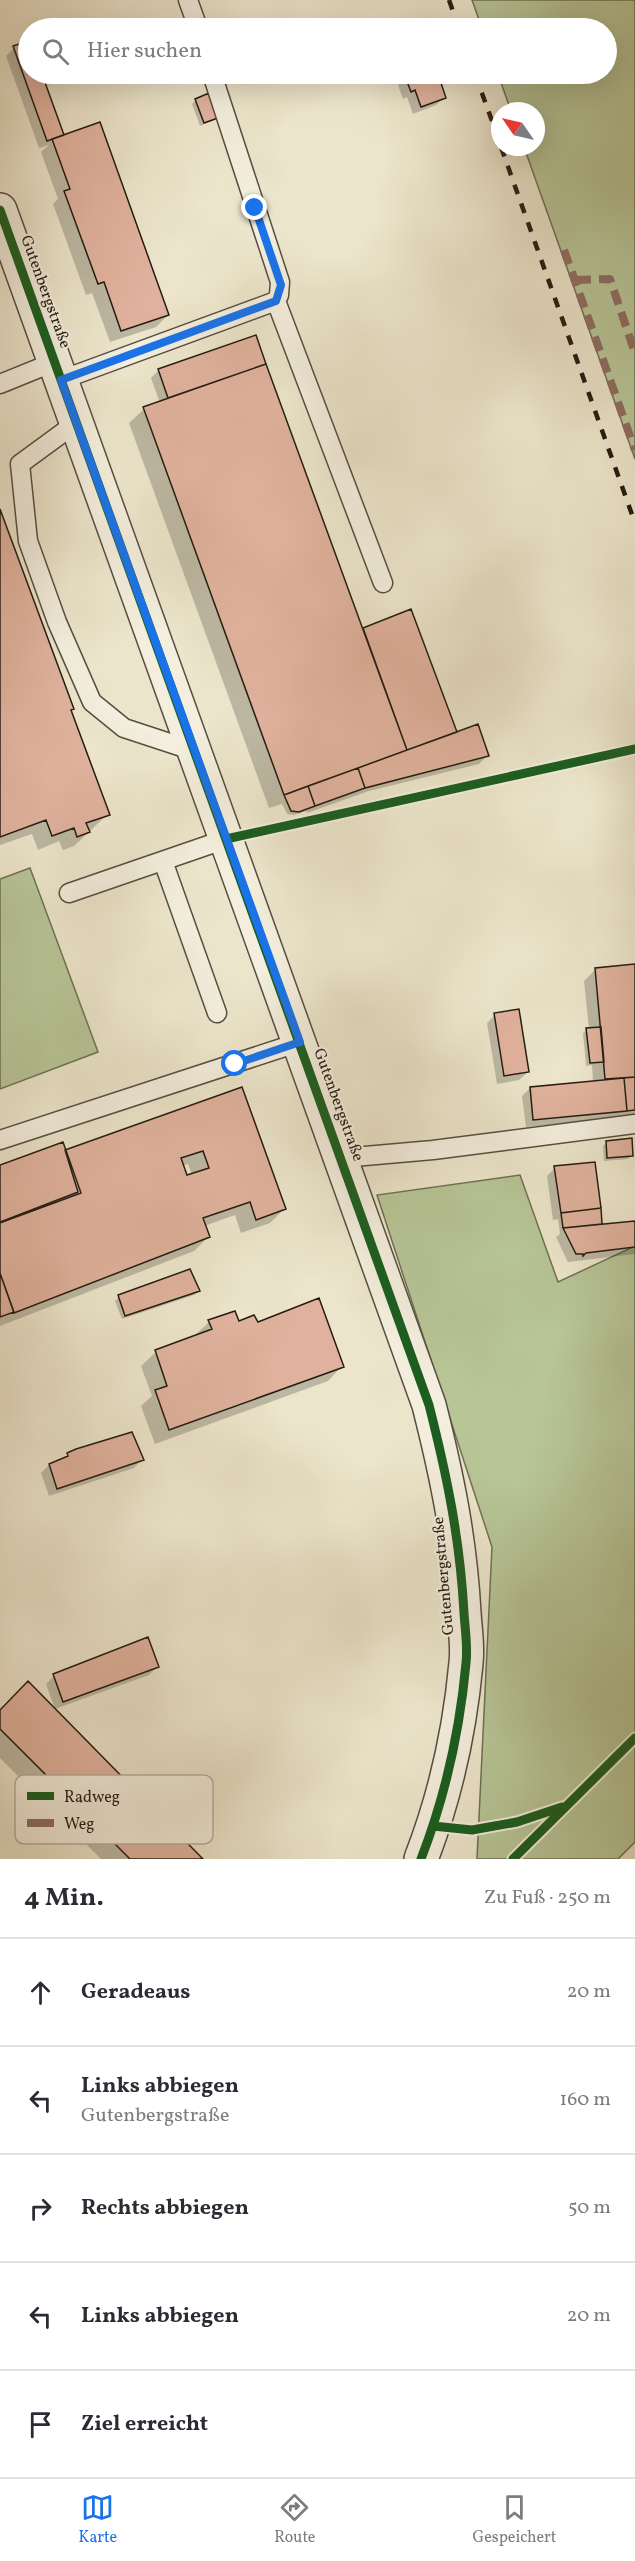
<!DOCTYPE html>
<html lang="de">
<head>
<meta charset="utf-8">
<style>
	body { margin:0; font-family:Vollkorn,serif; background:#f2f2f3; color:#2b2b33 }
	.compass { position:absolute; left:491px; top:102px; width:54px; height:54px; border-radius:50%; background:#fff; box-shadow:0 6px 24px #0002; rotate:304deg }
	.stop { position:absolute; width:18px; height:18px; margin:-14px; border:4px solid #1a73e8; border-radius:50%; background:#fff }
	.stop.end { background:#1a73e8; border-color:#fff; box-shadow:0 2px 6px #0008 }
	.list { margin:0; padding:0; list-style:none }
	h2 { display:flex; justify-content:space-between; align-items:center; height:78px; margin:0; padding:0 24px; font-size:26px }
	h2 small { font-size:20px; font-weight:400; color:#7c7c81 }
	.list li { display:grid; grid-template-columns:39px 1fr auto; gap:18px; align-items:center; box-sizing:border-box; height:108px; padding:0 24px; border-top:2px solid #e1e1e2 }
	.list b { display:block; font-size:22px; white-space:nowrap }
	.list p { margin:0; font-size:20px; white-space:nowrap; color:#7c7c81 }
	.list em { font-size:20px; font-style:normal; color:#7c7c81 }
	.icon { flex:none; width:33px; height:33px; fill:none; stroke:currentColor; stroke-width:2; stroke-linecap:round; stroke-linejoin:round }
	.map { position:relative; flex:none; width:635px; height:1859px; overflow:hidden }
	.search { position:absolute; background:#fff; box-shadow:0 6px 24px #0002; left:18px; right:18px; top:18px; height:66px; display:flex; align-items:center; gap:15px; box-sizing:border-box; padding:0 21px; border-radius:33px; color:#7c7c81; font-size:22px }
	.sheet { height:618px; background:#fff }
	nav { display:flex; justify-content:space-around; align-items:center; box-sizing:border-box; height:84px; border-top:2px solid #e1e1e2; background:#fff; font-size:16px; color:#7c7c81 }
	nav a { display:grid; justify-items:center; gap:3px }
	nav .on { color:#1a73e8 }
	.map>svg:first-child { display:block }
</style>
</head>
<body>
<div class="map">
<svg width="635" height="1859" viewBox="0 0 635 1859">
	<rect width="100%" height="100%" fill="#ece5cb"/>
	<filter id="stains"><feTurbulence type="fractalNoise" baseFrequency=".00333" numOctaves="4"/><feColorMatrix values="0 0 0 0 .2 0 0 0 0 .09 0 0 0 0 .02 0 0 0 .5 -.17"/></filter>
	<radialGradient id="worn" r=".72"><stop offset=".6" stop-color="#630" stop-opacity="0"/><stop offset="1" stop-color="#630" stop-opacity=".3"/></radialGradient>
	<!-- green -->
	<path fill="#b7c597" stroke="#6e7055" stroke-width="1.5" d="M472 0H635V459L524 147H536V111H511L498 74H606V28H482Z
		M30 868 98 1052 0 1089V879Z
		M520 1175 558 1282 635 1246V1842L618 1859H477L492 1547 377 1195Z"/>
	<!-- shadow -->
	<path fill="#0003" fill-rule="evenodd" d="M28 43V74H40L63 137 168 315 156 327 110 342 92 293 86 295 53 204 58 199 41 152 49 145 39 148 6 56 14 48Z
		M398 74H436L445 97 436 105 413 114 407 97 403 99 398 85 401 82Z
		M196 100 216 117 212 121 200 126 192 104Z
		M265 363 261 367 362 631 364 629 456 734 487 756 479 764 369 791 307 813 306 811 294 815 287 814 282 804 269 808 129 423 144 409 160 403 151 378 159 370ZM390 755 391 758 307 788V785Z
		M0 513 108 814 74 846 63 850 59 841 38 850 32 834 0 845Z
		M635 965V1117L526 1127 522 1096 530 1088 593 1082 592 1065 586 1066 583 1033 589 1029 584 981 596 969Z
		M495 1015 528 1072 519 1080 497 1084 487 1023Z
		M241 1089 284 1209 270 1223 241 1233 235 1215 204 1226 208 1237 194 1251 0 1326V1166L64 1153ZM188 1164 192 1175 186 1177 182 1166Z
		M607 1143 632 1155 628 1159 604 1161 603 1146Z
		M555 1168 601 1224 598 1226 635 1223V1254L568 1262 556 1237 560 1234 558 1219 553 1220 547 1176Z
		M198 1291 194 1295 122 1319 115 1301 119 1297Z
		M209 1322 238 1323 342 1366 328 1381 155 1444 141 1406 152 1396 141 1366 156 1352 194 1336Z
		M68 1455 142 1459 134 1468 49 1496 41 1473 49 1465 62 1460Z
		M157 1667 149 1675 55 1709 46 1684 54 1676Z
		M0 1711 201 1859H101L0 1758Z"/>
	<!-- building -->
	<path fill="#e0b29d" stroke="#241c13" stroke-width="1.5" fill-rule="evenodd" d="M28 41V74H42L64 135 47 141 13 46Z
		M409 74H438L446 98 421 107 415 90 411 92 405 76Z
		M209 93 218 118 204 123 195 99Z
		M100 122 169 315 121 331 104 282 98 284 64 191 70 189 52 139Z
		M256 335 266 364 168 398 158 369Z
		M266 364 407 750 284 795 143 407Z
		M0 509 74 709 71 710 110 815 86 823 90 832 77 837 74 828 52 836 46 820 0 837Z
		M411 609 457 732 407 750 363 628Z
		M478 724 489 756 365 788 358 768Z
		M358 768 365 788 315 806 308 786Z
		M308 786 315 806 299 812 291 811 284 795Z
		M635 964V1077L605 1079 595 968Z
		M519 1009 529 1072 504 1076 494 1013Z
		M601 1027 604 1062 590 1063 586 1028Z
		M635 1077V1110L627 1111 624 1078Z
		M624 1078 627 1111 533 1120 530 1087Z
		M242 1087 286 1209 256 1220 250 1202 203 1218 210 1237 14 1313 0 1273V1222L78 1192 65 1150ZM203 1151 209 1168 187 1175 181 1158Z
		M632 1138 633 1156 607 1158 606 1141Z
		M63 1142 81 1193 0 1223V1165Z
		M595 1162 601 1208 561 1213 554 1166Z
		M601 1208 602 1224 563 1228 561 1213Z
		M635 1221V1247L586 1253 583 1256V1254H576L563 1228Z
		M190 1269 200 1291 125 1316 118 1295Z
		M0 1273 14 1312 0 1317Z
		M319 1298 344 1367 169 1430 155 1390 167 1386 155 1350 212 1329 208 1320 235 1311 239 1321 254 1315 258 1322Z
		M132 1432 144 1460 57 1489 49 1464 68 1456 67 1453 76 1449Z
		M148 1637 159 1667 63 1702 53 1674Z
		M28 1681 203 1859H130L0 1729V1710Z"/>
	<g fill="none" stroke-linecap="round" stroke-linejoin="round">
		<!-- service casing -->
		<g stroke="#564e41" stroke-width="21">
			<path id="service" d="M188 0 198 28
				M212 74 280 282 279 295 276 301
				M61 380 276 301 383 583
				M0 384 54 362
				M76 423 20 464 28 541 57 622 92 702 124 728 194 751
				M163 861 217 1013
				M69 893 226 839
				M0 1140 300 1042
				M342 1158 433 1150 635 1124"/>
		</g>
		<!-- minor casing -->
		<g stroke="#564e41" stroke-width="36">
			<path id="minor" d="M0 210 429 1405C447 1476 460 1539 464 1613 465 1629 468 1647 466 1663 460 1729 445 1797 421 1859"/>
		</g>
		<!-- service -->
		<use href="#service" stroke="#f3eedd" stroke-width="18"/>
		<!-- minor -->
		<use href="#minor" stroke="#f3eedd" stroke-width="33"/>
		<!-- rail -->
		<path stroke="#241c13" stroke-width="4.5" stroke-dasharray="10 10" stroke-linecap="butt" d="M449 0 459 28
			M475 74 500 143
			M501 147 635 523"/>
		<!-- quiet -->
		<path stroke="#8d6e63" stroke-width="8" stroke-dasharray="15 8" stroke-linecap="butt" d="M564 250 635 450
			M576 280 610 279 635 353"/>
		<!-- cycleway casing -->
		<g stroke="#f3eedd" stroke-width="13">
			<path id="cycleway" d="M0 210 429 1405C447 1476 460 1539 464 1613 465 1629 468 1647 466 1663 460 1729 445 1797 421 1859
				M226 839 635 749
				M433 1826 472 1830 517 1822 562 1807
				M513 1859 635 1738"/>
		</g>
		<!-- cycleway -->
		<use href="#cycleway" stroke="#1b5e20" stroke-width="9"/>
	</g>
	<g fill="none" stroke-linecap="round" stroke-linejoin="round">
		<!-- route -->
		<path stroke="#1a73e8" stroke-width="8" d="M235 1064 300 1042 61 380 276 301 281 285 255 208"/>
	</g>
	<g text-anchor="middle" dominant-baseline="central" stroke-width="4.5" stroke-linejoin="round" paint-order="stroke">
		<!-- street labels -->
		<g font-size="16" fill="#241c13" stroke="#f3eedd">
			<text transform="translate(45 292) rotate(70)">Gutenbergstraße</text>
			<text transform="translate(338 1105) rotate(70)">Gutenbergstraße</text>
			<text transform="translate(444 1576) rotate(-95)">Gutenbergstraße</text>
		</g>
	</g>
	<!-- legend -->
	<rect x="15" y="1775" width="198" height="69" rx="9" fill="#f3eedd" stroke="#b5afa0" stroke-width="1.5"/>
	<rect x="27" y="1792" width="27" height="8" fill="#1b5e20"/>
	<rect x="27" y="1819" width="27" height="8" fill="#8d6e63"/>
	<g font-size="16" fill="#241c13">
		<text x="64" y="1802">Radweg</text>
		<text x="64" y="1829">Weg</text>
	</g>
	<rect width="100%" height="100%" filter="url(#stains)"/>
	<rect width="100%" height="100%" fill="url(#worn)"/>
</svg>
<svg class="compass" viewBox="-18 -18 36 36"><path d="M0-13l5 13h-10z" fill="#e53935"/><path d="M0 13l5-13h-10z" fill="#7c7c81"/></svg>
<div class="stop" style="left:235px;top:1064px"></div>
<div class="stop end" style="left:255px;top:208px"></div>
<div class="search"><svg class="icon" aria-label="search" viewBox="0 0 24 24"><circle cx="10" cy="10" r="6"/><path d="M15 15l6 6"/></svg>Hier suchen</div>
</div>
<section class="sheet">
<h2>4 Min.<small>Zu Fuß · 250 m</small></h2>
<ul class="list">
<li><svg class="icon" aria-label="ahead" viewBox="0 0 24 24"><path d="M12 20V5M6 11l6-6 6 6"/></svg><div><b>Geradeaus</b></div><em>20 m</em></li>
<li><svg class="icon" aria-label="left" viewBox="0 0 24 24"><path d="M17 20v-9H6M10 6l-5 5 5 5"/></svg><div><b>Links abbiegen</b><p>Gutenbergstraße</p></div><em>160 m</em></li>
<li><svg class="icon" aria-label="right" viewBox="0 0 24 24"><path d="M7 20v-9h11M14 6l5 5-5 5"/></svg><div><b>Rechts abbiegen</b></div><em>50 m</em></li>
<li><svg class="icon" aria-label="left" viewBox="0 0 24 24"><path d="M17 20v-9H6M10 6l-5 5 5 5"/></svg><div><b>Links abbiegen</b></div><em>20 m</em></li>
<li><svg class="icon" aria-label="arrive" viewBox="0 0 24 24"><path d="M6 21V4h12l-3 4 3 4H6"/></svg><div><b>Ziel erreicht</b></div></li>
</ul>
</section>
<nav>
<a class="on"><svg class="icon" aria-label="map" viewBox="0 0 24 24"><path d="M3 6l6-2 6 2 6-2v14l-6 2-6-2-6 2zM9 4v14M15 6v14"/></svg>Karte</a>
<a><svg class="icon" aria-label="directions" viewBox="0 0 24 24"><path d="M12 3l9 9-9 9-9-9zM9 14v-3h6M13 9l2 2-2 2"/></svg>Route</a>
<a><svg class="icon" aria-label="saved" viewBox="0 0 24 24"><path d="M7 4h10v16l-5-4-5 4z"/></svg>Gespeichert</a>
</nav>
</body>
</html>
